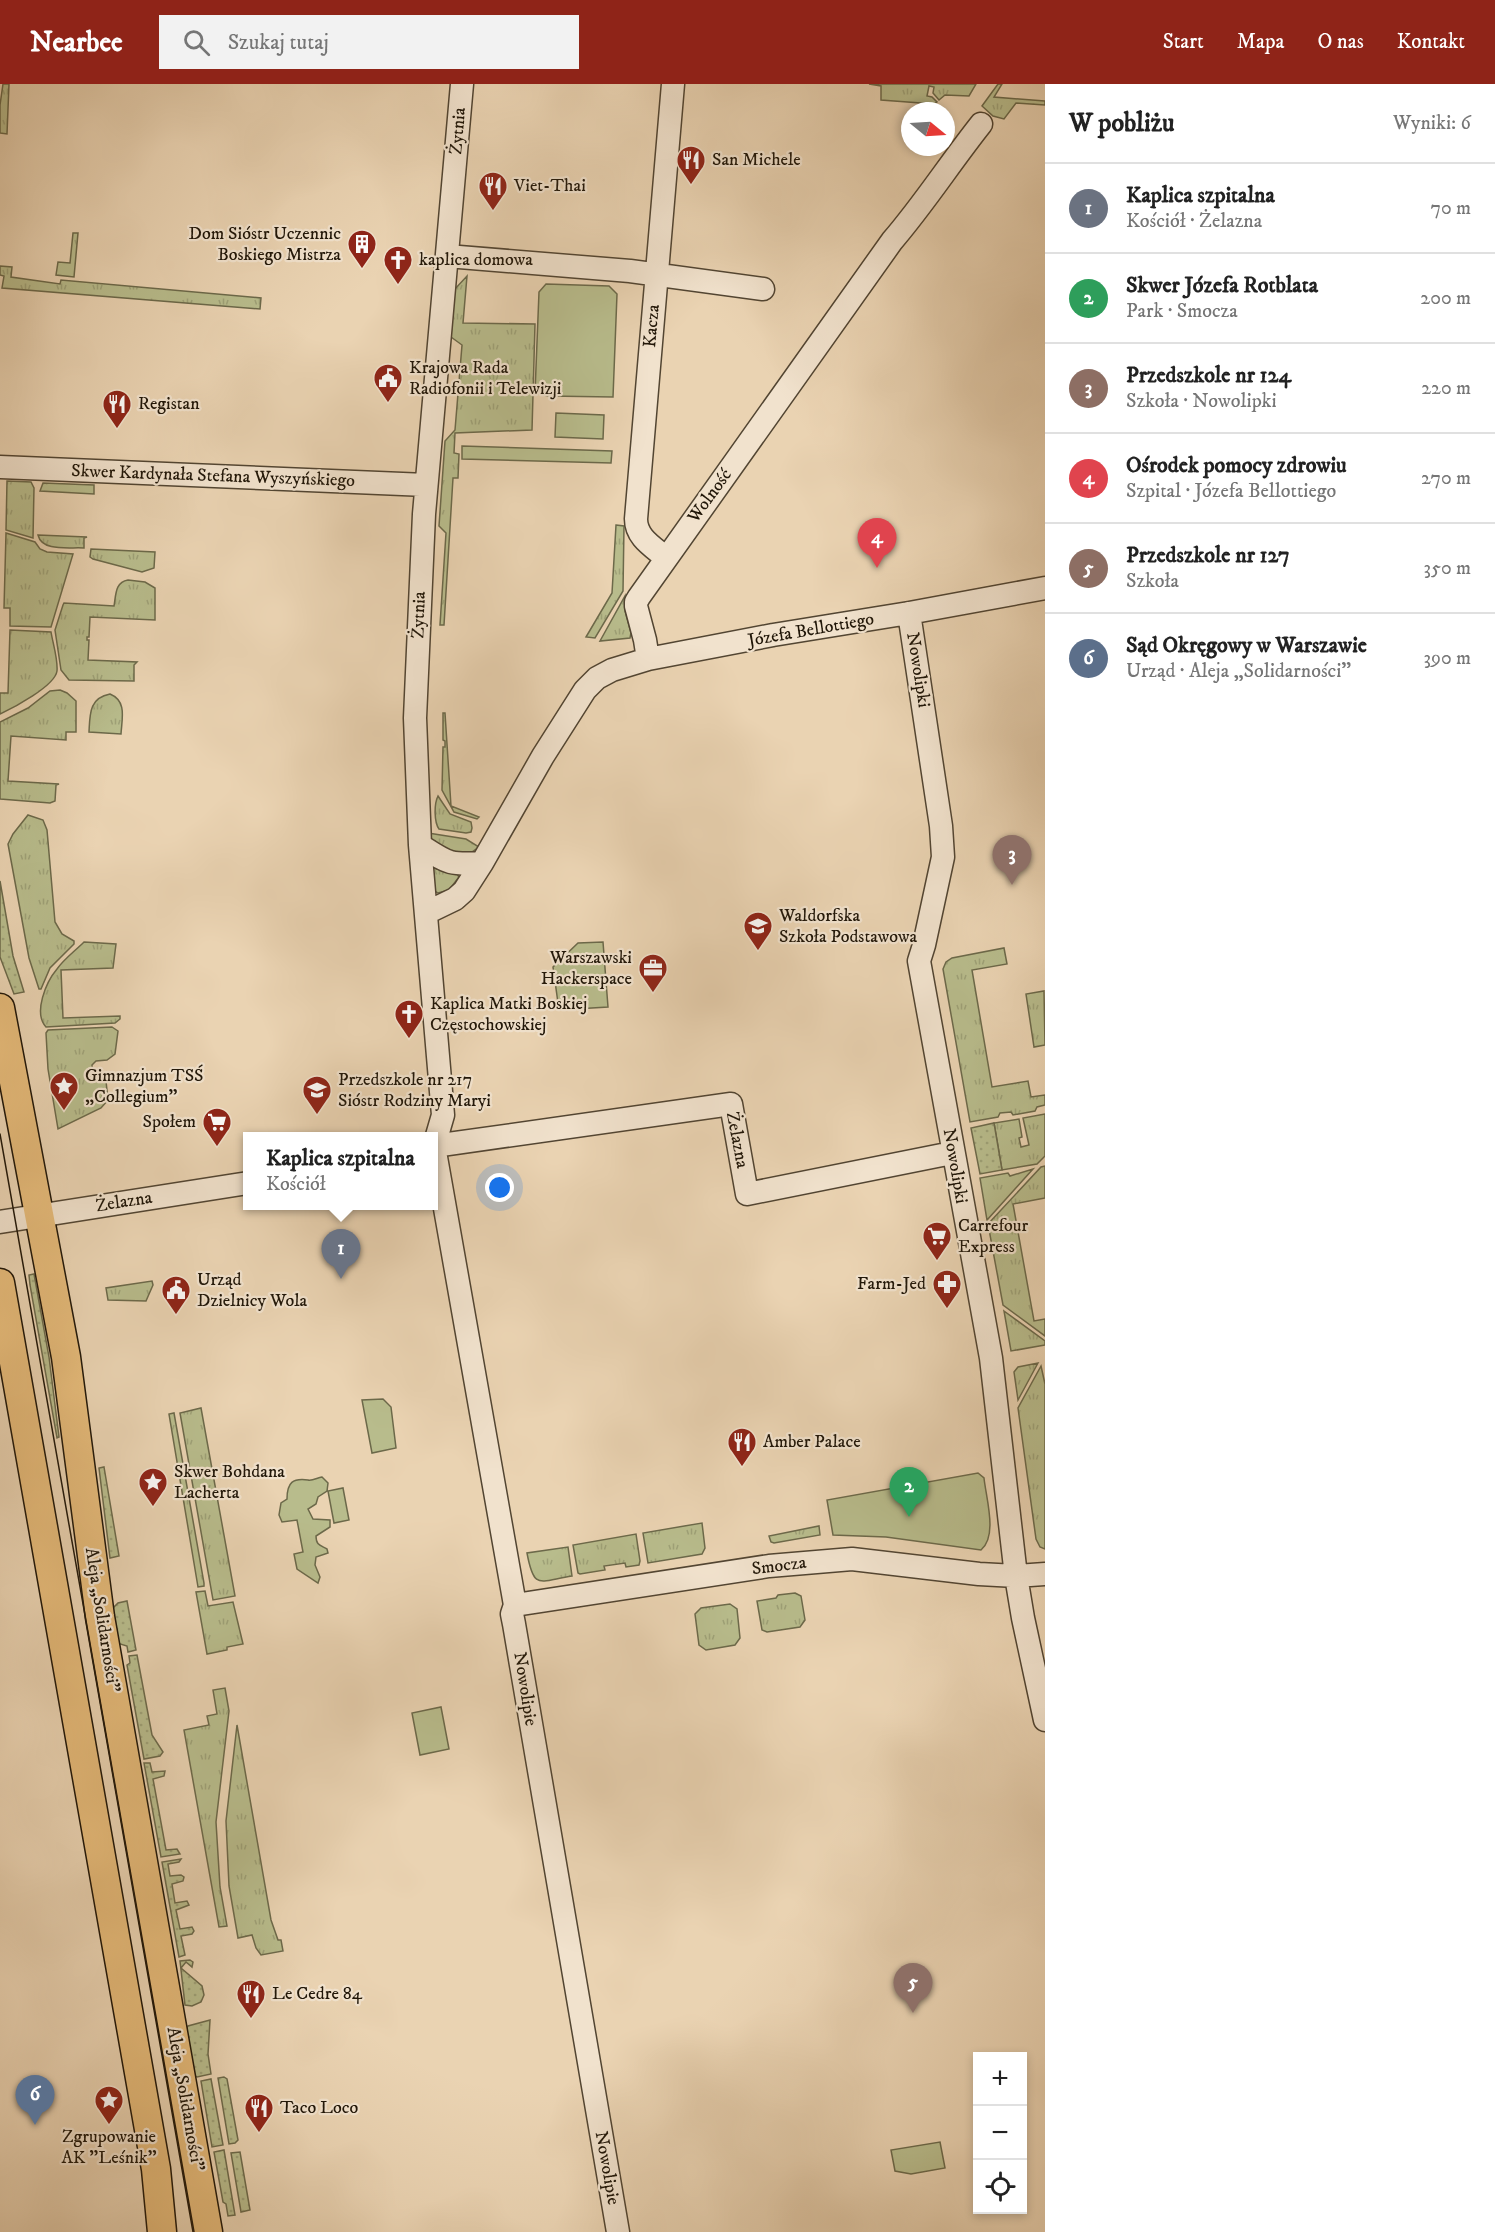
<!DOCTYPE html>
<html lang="pl">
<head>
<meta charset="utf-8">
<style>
	body { margin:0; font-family:"IM FELL DW Pica",serif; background:#f2f2f2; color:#222 }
	.controls { position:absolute; right:18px; bottom:18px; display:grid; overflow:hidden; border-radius:0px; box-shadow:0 3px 9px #0003 }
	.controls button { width:54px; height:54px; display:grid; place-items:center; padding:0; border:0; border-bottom:2px solid #e0e0e0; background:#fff; color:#222; font:30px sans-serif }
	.compass { position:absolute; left:901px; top:18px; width:54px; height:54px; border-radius:50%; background:#fff; box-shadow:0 3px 9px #0003; rotate:108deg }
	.you { position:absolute; left:500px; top:1104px; width:21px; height:21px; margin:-15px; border:4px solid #fff; border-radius:50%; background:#1a73e8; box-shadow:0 0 0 9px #1a73e833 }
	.badge { display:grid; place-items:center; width:39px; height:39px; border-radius:50%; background:#8f2418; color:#fff; font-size:20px; font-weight:700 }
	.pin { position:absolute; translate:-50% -50px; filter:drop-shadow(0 2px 3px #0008) }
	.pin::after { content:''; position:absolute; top:32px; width:21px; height:18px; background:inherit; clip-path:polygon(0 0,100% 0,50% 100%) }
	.popup { position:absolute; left:243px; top:1048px; width:195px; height:78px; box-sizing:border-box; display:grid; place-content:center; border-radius:0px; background:#fff; filter:drop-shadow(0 2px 4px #0005); font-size:20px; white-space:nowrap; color:#767676 }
	.popup b { font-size:22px; color:#222 }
	.popup::after { content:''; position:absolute; left:50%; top:100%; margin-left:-12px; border:12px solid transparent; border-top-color:#fff }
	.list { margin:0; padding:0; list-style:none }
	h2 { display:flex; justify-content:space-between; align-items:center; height:78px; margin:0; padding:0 24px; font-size:26px }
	h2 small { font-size:20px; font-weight:400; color:#767676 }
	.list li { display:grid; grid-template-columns:39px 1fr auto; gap:18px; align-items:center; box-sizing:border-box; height:90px; padding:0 24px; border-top:2px solid #e0e0e0 }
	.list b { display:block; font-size:22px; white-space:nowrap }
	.list p { margin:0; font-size:20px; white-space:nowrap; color:#767676 }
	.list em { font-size:20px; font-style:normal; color:#767676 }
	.icon { flex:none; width:33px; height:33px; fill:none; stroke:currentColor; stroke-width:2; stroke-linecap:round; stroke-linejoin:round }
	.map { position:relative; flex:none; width:1045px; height:2148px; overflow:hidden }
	header { display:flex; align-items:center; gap:36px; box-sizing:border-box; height:84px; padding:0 30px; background:#8f2418; color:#fff }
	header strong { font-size:28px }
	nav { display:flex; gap:33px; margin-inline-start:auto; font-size:21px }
	.search { width:420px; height:54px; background:#f2f2f2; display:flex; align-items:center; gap:15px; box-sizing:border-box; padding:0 21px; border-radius:0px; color:#767676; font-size:22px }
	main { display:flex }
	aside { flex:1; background:#fff }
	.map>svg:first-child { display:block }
</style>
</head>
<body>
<header>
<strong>Nearbee</strong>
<div class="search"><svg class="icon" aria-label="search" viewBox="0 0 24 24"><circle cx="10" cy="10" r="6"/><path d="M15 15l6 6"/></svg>Szukaj tutaj</div>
<nav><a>Start</a><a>Mapa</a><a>O nas</a><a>Kontakt</a></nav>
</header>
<main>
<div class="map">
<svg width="1045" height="2148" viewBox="0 0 1045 2148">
	<defs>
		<pattern id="grass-tufts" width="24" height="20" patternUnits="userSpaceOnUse" patternTransform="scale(1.5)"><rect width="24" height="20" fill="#b8bc8c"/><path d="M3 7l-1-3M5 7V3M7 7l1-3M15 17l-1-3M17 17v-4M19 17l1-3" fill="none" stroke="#9ea177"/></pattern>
		<pattern id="garden-dots" width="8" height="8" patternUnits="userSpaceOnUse" patternTransform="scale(1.5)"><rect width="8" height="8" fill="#b8bc8c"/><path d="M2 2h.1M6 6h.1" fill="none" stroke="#9ea177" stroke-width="1.8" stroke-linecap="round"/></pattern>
	</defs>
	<rect width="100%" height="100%" fill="#ead3b2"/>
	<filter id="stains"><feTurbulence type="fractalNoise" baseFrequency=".00333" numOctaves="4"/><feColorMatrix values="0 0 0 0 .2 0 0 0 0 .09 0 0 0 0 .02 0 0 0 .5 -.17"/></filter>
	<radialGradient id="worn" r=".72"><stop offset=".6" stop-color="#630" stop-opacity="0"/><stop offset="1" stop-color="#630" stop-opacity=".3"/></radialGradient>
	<!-- grass -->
	<path fill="url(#grass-tufts)" stroke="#6c694a" stroke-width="1.5" d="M3 0H9L7 50 0 49V21Z
		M869 0H976L969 12 945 11 939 16 933 9 934 3 929 2 927 12 932 13 937 18 934 20 881 16V2Z
		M998 0H1002L994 13 1045 17V21L1016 19 1004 35 993 32 982 22Z
		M73 149H78L74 193 56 191 58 178 70 179Z
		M0 182 12 183 11 193 60 200 61 196 261 214 260 225 2 204 4 192 0 191Z
		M467 192 463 239 535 240 532 346 455 349 454 369 459 370 458 394H453L444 541H440L446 449 439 442 445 357 455 346 462 261 451 253 454 206Z
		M7 397 31 398 34 404 33 454 6 446Z
		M43 399 94 401V410L40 407Z
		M616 441 624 442 623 507 595 554 586 553 612 509Z
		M6 449 35 458 40 465 47 468 73 470 51 543 10 542V524H4Z
		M38 451 87 453 84 454V464C69 463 42 468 38 451Z
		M91 465 155 468 154 484 142 488 93 475 90 473Z
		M128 496 145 498 155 504V536L90 533 89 553H87V556H89L88 576 137 578 134 581V597L69 596 61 586 55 546 63 521 64 519 114 522C116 511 115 498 128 496Z
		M625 512V527L631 549 630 554 600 557Z
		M10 546 51 548C53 560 58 575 57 587 55 602 13 624 0 630V609H8Z
		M60 606 67 609 76 617V648H66V656L11 652 8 697 59 700 56 701 55 717 50 719 0 715V638L28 624 50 607Z
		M110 610C127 617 122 634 121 650L89 648C90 630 89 614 110 610Z
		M443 629H445L451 722 479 733 477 735 454 728 442 706 443 663H445V657L443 656Z
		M438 712 450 730 471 738 472 744 471 748 466 749 439 745C434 738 434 720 438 712Z
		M28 731 43 736 47 746 55 838 62 850 74 857V860L50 884 41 905H39L29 874 8 760 13 750Z
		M428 749 466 755 479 763 469 770 460 773 431 756Z
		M433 784 457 790 459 793 449 806 438 809 434 807Z
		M84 858 116 860 113 884 61 886 63 934 120 932V935L115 939 46 943C33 929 46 898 57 885 64 875 75 867 84 858Z
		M1004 864 1007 880 972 886 992 1003 1028 997 1031 1013 1045 1011V1021L1037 1023 1035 1027 1013 1031 1011 1028 1000 1029 998 1033 970 1038 943 885 946 878 952 874Z
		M1044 907 1045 961 1034 963 1026 910Z
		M112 943 118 947 115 970 107 976 96 977 92 981 93 994 98 998 106 997 108 1016 101 1024 58 1045 48 985 46 949 48 946Z
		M1045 1030V1072L1037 1080 1002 1086 994 1039 1019 1035 1022 1053 1019 1054 1021 1063 1029 1061 1023 1034Z
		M1045 1082V1114L1013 1120 1034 1237 1045 1235V1252L1003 1221 988 1140 1041 1083Z
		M1033 1085 987 1136 980 1094 1008 1089 1010 1092Z
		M152 1197 153 1201 146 1217 108 1216 106 1204Z
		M1004 1227 1045 1257V1261L1011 1267Z
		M1038 1279 1018 1316 1014 1288 1018 1283Z
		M1041 1282 1045 1300V1465L1040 1463 1036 1455 1018 1324Z
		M201 1324 235 1512 213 1516 180 1329Z
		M174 1329 204 1499V1502L198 1503 169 1330Z
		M702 1439 705 1464 702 1470 648 1479 643 1449Z
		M819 1442 820 1451 774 1459 771 1458 769 1452Z
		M636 1450 640 1477 639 1481 626 1483 625 1479 604 1482 605 1486 580 1490 578 1489 573 1461Z
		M568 1463 572 1492C539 1497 534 1507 527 1469Z
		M205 1507 208 1522 233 1518 243 1560 227 1563V1566L207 1570 196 1508Z
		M795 1509 801 1512 805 1536 800 1543 767 1548 762 1546 757 1517 776 1514 778 1511Z
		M730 1520 737 1525 740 1554 735 1561 706 1566 699 1561 695 1530 701 1524Z
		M225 1604 229 1627 216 1738 220 1803 227 1842 219 1843 184 1646 209 1641 207 1632 217 1630 213 1606Z
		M237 1641 271 1836 278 1856H281L283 1867 261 1871 256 1864 252 1851 238 1854 229 1802 226 1737Z"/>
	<!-- park -->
	<path fill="#b8bc8c" stroke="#6c694a" stroke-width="1.5" d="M546 200 609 202 617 210 613 313 548 312 535 309 539 208Z
		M556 329 604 331 603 355 555 353Z
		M462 362 612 367 611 379 462 375Z
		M603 858 608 923 559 926 553 883 578 859Z
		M383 1315 391 1323 396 1364 372 1369 362 1316Z
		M978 1389 984 1394C986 1414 998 1452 981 1466L886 1453 833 1451 827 1416Z
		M322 1393 328 1399 327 1407 318 1413 316 1420 308 1425 313 1435 330 1436V1443L316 1452C316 1461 320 1461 327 1465L328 1469 316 1473 315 1481 320 1493 318 1499 297 1485 294 1470 303 1468 297 1436 282 1438 279 1431 281 1419 287 1415C287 1398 293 1394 308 1396 312 1397 317 1394 322 1393Z
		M343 1404 349 1436 334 1439 328 1407Z
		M441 1623 449 1665 420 1671 412 1629Z
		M940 2058 945 2084 911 2090 895 2087 891 2066Z"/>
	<!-- garden -->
	<path fill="url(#garden-dots)" stroke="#6c694a" stroke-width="1.5" d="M0 797 13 872 24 908 14 910 0 873Z
		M994 1039 1002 1086 980 1090 971 1044Z
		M34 1190 49 1273 59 1353 57 1354 30 1201 29 1191Z
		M104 1383 119 1472 110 1474 99 1384Z
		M127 1517 136 1566 128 1568 127 1562 117 1559 111 1526 118 1519Z
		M137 1571 152 1651 163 1668 160 1672 144 1675 127 1581 130 1579 129 1572Z
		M144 1679H150L152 1688 165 1687 164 1692 153 1695 166 1766 177 1765 180 1770 161 1773Z
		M181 1775 179 1778 168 1780 170 1792 181 1791 184 1793 183 1797 172 1800 175 1819 187 1817 189 1821 176 1826 180 1845 192 1843 194 1847 192 1850 181 1852 185 1871 179 1873 162 1778Z
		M190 1876 193 1878 192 1883 186 1878 181 1884 202 1902 204 1911 201 1918 192 1922 185 1921 180 1877Z
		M210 1936 208 1970 211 1990 197 1993 191 1989 184 1949 188 1942Z
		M224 1993 227 1995 238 2056 235 2059 229 2060 218 1994Z
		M211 1995 223 2061 212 2063 201 1997Z
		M224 2066 235 2131 228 2132 226 2120 223 2118 214 2068Z
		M240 2068 250 2126 241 2128 231 2069Z"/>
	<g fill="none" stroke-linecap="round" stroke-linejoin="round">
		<!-- minor casing -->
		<g stroke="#524532" stroke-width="25">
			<path id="minor" d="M462 0 424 430 415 634 420 761 443 1031 434 1062 515 1521 512 1530 514 1540 618 2148
				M447 172 630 187 763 205
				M0 383 426 401
				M665 473C652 462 636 453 636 435L673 0
				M909 529 941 742 943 773 924 861 919 877 991 1274 1016 1492 1023 1534 1045 1636
				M648 575 645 556 636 522V518L639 513 892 157C924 120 950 79 981 40
				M420 761C448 779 448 781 482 779
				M426 829 455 815 464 807 482 779 543 672 585 606 597 594 612 586 648 575 773 551 909 529 1045 504
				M434 1062 731 1020 747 1110 952 1069
				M0 1138 248 1099
				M515 1521 769 1482 852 1475 979 1490 1016 1492 1045 1490"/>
		</g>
		<!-- major casing -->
		<g stroke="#201608" stroke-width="31">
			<path id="major" d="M0 924 66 1273 100 1533 208 2148
				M0 1199 156 2085 162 2148"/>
		</g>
		<!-- minor -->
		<use href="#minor" stroke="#f1e2cd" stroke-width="22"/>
		<!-- major -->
		<use href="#major" stroke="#e5ba79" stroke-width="28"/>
		<!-- tram -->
		<path stroke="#201608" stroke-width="1.5" d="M0 1050 194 2148"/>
	</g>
	<!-- icons -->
	<defs>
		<g id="restaurant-pin" transform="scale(1.5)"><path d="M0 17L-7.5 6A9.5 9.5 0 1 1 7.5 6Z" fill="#8f2418" stroke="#f1e2cd"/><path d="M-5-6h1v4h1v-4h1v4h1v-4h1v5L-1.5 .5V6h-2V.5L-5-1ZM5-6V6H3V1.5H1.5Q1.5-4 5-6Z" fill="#fff"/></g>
		<g id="building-pin" transform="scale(1.5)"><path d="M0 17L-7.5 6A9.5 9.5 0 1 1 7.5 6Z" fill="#8f2418" stroke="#f1e2cd"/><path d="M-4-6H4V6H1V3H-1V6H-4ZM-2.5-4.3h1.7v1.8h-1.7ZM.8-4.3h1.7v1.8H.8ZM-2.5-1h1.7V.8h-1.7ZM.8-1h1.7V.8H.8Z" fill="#fff"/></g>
		<g id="church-pin" transform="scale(1.5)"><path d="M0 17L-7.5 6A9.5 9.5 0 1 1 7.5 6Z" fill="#8f2418" stroke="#f1e2cd"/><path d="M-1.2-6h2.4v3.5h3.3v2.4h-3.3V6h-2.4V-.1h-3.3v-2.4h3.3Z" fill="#fff"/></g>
		<g id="civic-pin" transform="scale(1.5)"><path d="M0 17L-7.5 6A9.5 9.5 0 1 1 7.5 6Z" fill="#8f2418" stroke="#f1e2cd"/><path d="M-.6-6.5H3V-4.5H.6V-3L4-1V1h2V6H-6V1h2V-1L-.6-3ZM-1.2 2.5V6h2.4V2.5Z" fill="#fff"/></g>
		<g id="school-pin" transform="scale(1.5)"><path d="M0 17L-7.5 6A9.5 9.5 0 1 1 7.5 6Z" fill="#8f2418" stroke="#f1e2cd"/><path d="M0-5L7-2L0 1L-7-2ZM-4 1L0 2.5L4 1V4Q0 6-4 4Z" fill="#fff"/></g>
		<g id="office-pin" transform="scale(1.5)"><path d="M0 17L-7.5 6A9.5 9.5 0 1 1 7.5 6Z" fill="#8f2418" stroke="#f1e2cd"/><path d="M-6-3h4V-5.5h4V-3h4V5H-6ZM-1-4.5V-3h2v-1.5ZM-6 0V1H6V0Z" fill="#fff"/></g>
		<g id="sight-pin" transform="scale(1.5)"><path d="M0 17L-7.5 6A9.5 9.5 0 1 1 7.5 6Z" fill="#8f2418" stroke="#f1e2cd"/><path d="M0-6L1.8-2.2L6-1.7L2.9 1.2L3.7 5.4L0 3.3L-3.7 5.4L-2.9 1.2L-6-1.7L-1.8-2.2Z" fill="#fff"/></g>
		<g id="supermarket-pin" transform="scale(1.5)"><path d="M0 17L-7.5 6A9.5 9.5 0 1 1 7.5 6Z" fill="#8f2418" stroke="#f1e2cd"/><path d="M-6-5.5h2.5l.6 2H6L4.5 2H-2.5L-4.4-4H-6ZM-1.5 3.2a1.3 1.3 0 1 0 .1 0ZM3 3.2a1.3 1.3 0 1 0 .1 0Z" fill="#fff"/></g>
		<g id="pharmacy-pin" transform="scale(1.5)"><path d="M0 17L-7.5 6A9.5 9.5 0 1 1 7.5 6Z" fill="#8f2418" stroke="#f1e2cd"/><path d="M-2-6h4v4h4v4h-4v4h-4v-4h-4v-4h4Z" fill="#fff"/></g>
	</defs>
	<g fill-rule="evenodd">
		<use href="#restaurant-pin" x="691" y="76"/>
		<use href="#restaurant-pin" x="493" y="102"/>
		<use href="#building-pin" x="362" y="160"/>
		<use href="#church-pin" x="398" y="176"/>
		<use href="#civic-pin" x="388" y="294"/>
		<use href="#restaurant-pin" x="117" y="320"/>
		<use href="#school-pin" x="758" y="842"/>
		<use href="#office-pin" x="653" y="884"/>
		<use href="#church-pin" x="409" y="930"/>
		<use href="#sight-pin" x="64" y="1002"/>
		<use href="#school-pin" x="317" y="1006"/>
		<use href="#supermarket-pin" x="217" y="1038"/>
		<use href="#supermarket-pin" x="937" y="1152"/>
		<use href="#pharmacy-pin" x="947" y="1200"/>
		<use href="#civic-pin" x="176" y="1206"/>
		<use href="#restaurant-pin" x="742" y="1358"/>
		<use href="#sight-pin" x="153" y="1398"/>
		<use href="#restaurant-pin" x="251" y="1910"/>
		<use href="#sight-pin" x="109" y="2016"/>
		<use href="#restaurant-pin" x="259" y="2024"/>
	</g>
	<g text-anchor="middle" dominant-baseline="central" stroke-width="4.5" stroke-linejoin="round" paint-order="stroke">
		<!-- street labels -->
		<g font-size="18" fill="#201608" stroke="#f1e2cd">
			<text transform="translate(458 47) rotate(-85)">Żytnia</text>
			<text transform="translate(652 242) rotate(-85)">Kacza</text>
			<text transform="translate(213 392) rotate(2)">Skwer Kardynała Stefana Wyszyńskiego</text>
			<text transform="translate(710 412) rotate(-54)">Wolność</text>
			<text transform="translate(419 531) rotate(-88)">Żytnia</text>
			<text transform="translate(811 546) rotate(-10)">Józefa Bellottiego</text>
			<text transform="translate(918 586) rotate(81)">Nowolipki</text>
			<text transform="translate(737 1056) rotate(79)">Żelazna</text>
			<text transform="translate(955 1082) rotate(80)">Nowolipki</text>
			<text transform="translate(124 1118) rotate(-9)">Żelazna</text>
			<text transform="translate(779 1482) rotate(-7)">Smocza</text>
			<text transform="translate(102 1536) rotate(81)">Aleja „Solidarności”</text>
			<text transform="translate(525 1605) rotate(81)">Nowolipie</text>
			<text transform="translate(185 2015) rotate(80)">Aleja „Solidarności”</text>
			<text transform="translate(607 2084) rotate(80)">Nowolipie</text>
		</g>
		<!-- poi labels -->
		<g font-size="18" fill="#201608" stroke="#f1e2cd" text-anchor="start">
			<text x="712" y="76">San Michele</text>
			<text x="514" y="102">Viet-Thai</text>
			<text x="341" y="150" text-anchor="end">Dom Sióstr Uczennic<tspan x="341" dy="21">Boskiego Mistrza</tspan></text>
			<text x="419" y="176">kaplica domowa</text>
			<text x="409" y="284">Krajowa Rada<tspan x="409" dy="21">Radiofonii i Telewizji</tspan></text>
			<text x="138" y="320">Registan</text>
			<text x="779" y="832">Waldorfska<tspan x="779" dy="21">Szkoła Podstawowa</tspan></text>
			<text x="632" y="874" text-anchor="end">Warszawski<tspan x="632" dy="21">Hackerspace</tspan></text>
			<text x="430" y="920">Kaplica Matki Boskiej<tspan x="430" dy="21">Częstochowskiej</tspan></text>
			<text x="85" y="992">Gimnazjum TSŚ<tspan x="85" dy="21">„Collegium”</tspan></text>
			<text x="338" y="996">Przedszkole nr 217<tspan x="338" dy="21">Sióstr Rodziny Maryi</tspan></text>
			<text x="196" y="1038" text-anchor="end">Społem</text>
			<text x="958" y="1142">Carrefour<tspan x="958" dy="21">Express</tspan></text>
			<text x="197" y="1196">Urząd<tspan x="197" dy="21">Dzielnicy Wola</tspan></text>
			<text x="926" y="1200" text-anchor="end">Farm-Jed</text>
			<text x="763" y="1358">Amber Palace</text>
			<text x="174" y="1388">Skwer Bohdana<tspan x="174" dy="21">Lacherta</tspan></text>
			<text x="272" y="1910">Le Cedre 84</text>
			<text x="280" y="2024">Taco Loco</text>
			<text x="109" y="2053" text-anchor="middle">Zgrupowanie<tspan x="109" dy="21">AK "Leśnik"</tspan></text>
		</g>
	</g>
	<rect width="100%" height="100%" filter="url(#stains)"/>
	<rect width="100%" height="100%" fill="url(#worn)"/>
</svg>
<div class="controls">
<button>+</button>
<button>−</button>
<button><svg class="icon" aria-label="locate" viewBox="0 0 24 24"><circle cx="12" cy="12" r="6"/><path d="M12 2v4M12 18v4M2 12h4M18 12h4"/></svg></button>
</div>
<svg class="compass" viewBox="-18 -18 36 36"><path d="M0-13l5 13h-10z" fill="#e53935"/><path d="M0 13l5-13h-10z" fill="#767676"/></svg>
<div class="you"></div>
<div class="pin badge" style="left:341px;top:1195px;background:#6b7280">1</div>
<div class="popup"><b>Kaplica szpitalna</b>Kościół</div>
<div class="pin badge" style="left:909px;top:1433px;background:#2e9e5b">2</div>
<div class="pin badge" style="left:1012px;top:801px;background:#8d6e63">3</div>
<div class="pin badge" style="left:877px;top:484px;background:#e0444e">4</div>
<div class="pin badge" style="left:913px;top:1929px;background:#8d6e63">5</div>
<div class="pin badge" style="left:35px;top:2041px;background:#5c6f8a">6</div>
</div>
<aside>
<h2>W pobliżu<small>Wyniki: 6</small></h2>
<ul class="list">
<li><span class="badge" style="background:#6b7280">1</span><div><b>Kaplica szpitalna</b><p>Kościół · Żelazna</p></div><em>70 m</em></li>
<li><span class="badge" style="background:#2e9e5b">2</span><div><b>Skwer Józefa Rotblata</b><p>Park · Smocza</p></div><em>200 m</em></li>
<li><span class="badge" style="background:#8d6e63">3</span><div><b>Przedszkole nr 124</b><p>Szkoła · Nowolipki</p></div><em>220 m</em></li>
<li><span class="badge" style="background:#e0444e">4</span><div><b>Ośrodek pomocy zdrowiu</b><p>Szpital · Józefa Bellottiego</p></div><em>270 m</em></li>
<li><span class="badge" style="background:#8d6e63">5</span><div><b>Przedszkole nr 127</b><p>Szkoła</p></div><em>350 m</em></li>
<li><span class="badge" style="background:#5c6f8a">6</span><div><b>Sąd Okręgowy w Warszawie</b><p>Urząd · Aleja „Solidarności”</p></div><em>390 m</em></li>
</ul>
</aside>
</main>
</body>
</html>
